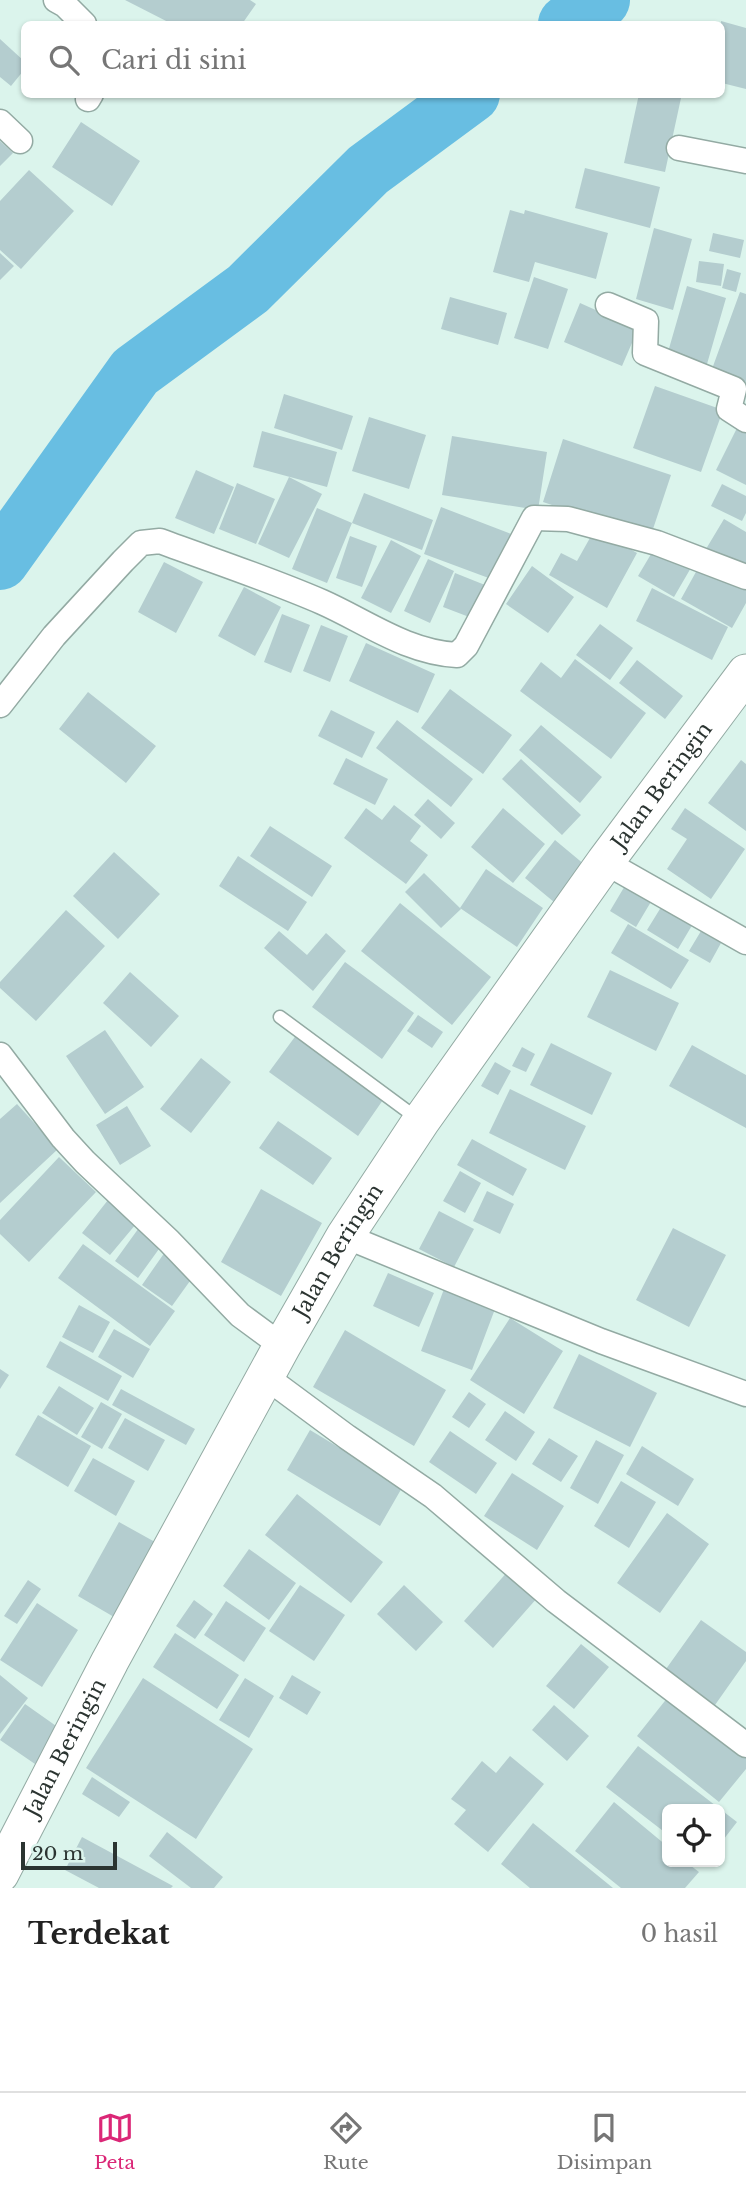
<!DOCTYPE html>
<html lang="id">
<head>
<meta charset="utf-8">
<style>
	body { margin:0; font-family:"Libre Baskerville",serif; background:#f2f2f2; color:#222 }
	.controls { position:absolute; right:21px; bottom:21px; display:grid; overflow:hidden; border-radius:10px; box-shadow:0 2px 5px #0004 }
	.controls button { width:63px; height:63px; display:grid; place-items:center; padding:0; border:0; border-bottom:2px solid #e0e0e0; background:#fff; color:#222; font:35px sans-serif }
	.scale { position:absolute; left:21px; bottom:18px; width:96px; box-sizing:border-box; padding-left:7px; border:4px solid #2b3431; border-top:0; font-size:19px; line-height:24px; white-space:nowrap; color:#2b3431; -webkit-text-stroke:5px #dbf4ec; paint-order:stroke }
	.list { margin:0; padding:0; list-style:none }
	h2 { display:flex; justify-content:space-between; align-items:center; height:91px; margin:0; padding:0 28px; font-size:30px }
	h2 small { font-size:23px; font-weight:400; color:#767676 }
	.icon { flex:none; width:38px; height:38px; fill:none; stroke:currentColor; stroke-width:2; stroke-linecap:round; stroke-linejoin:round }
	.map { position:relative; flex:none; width:746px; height:1888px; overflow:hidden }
	.search { position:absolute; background:#fff; box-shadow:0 2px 5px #0004; left:21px; right:21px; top:21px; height:77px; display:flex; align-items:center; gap:18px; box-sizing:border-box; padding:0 24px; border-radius:10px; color:#767676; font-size:26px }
	.sheet { height:203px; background:#fff }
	nav { display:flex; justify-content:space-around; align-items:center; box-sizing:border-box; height:98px; border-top:2px solid #e0e0e0; background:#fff; font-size:19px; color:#767676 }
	nav a { display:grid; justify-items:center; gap:4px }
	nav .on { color:#db2777 }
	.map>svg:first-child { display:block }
</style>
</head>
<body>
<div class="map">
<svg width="746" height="1888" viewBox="0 0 746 1888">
	<rect width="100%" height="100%" fill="#dbf4ec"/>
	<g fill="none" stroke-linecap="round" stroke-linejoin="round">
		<!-- river -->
		<path stroke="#68bee2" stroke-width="58" d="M567 24 601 0
			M0 561 135 372 248 289 368 170 471 94"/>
	</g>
	<!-- building -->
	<path fill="#b4cdcf" d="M125 0H250L256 4 242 24H172Z
		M721 21 746 28V89L722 83Z
		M0 39 24 61V70L11 86 0 77Z
		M639 94H667L681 98 665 172 624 163Z
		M81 122 140 161 112 206 52 167Z
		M0 141 13 153 0 166Z
		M585 168 660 187 650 228 575 208Z
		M29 170 74 211 21 269 0 250V201Z
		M510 210 524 214 525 210 608 233 596 279 535 262 529 282 493 272Z
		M654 228 692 239 673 310 636 299Z
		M713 233 744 240 740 258 709 251Z
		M0 253 14 266 0 280Z
		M699 261 724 264 721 286 696 282Z
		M727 269 741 273 736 292 722 288Z
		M534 277 568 289 548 349 514 338Z
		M687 286 726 298 707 364 668 352Z
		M740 292 746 294V382L712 369Z
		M450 297 507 313 498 345 441 329Z
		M580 303 638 329 622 366 564 342Z
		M655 386 723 410 701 472 633 448Z
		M284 394 353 416 342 450 274 428Z
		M369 417 426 435 409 489 352 471Z
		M737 428 746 433V485L716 470Z
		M262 431 337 452 327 487 253 467Z
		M452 436 547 452 538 510 442 495Z
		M563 439 671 475 650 538 543 502Z
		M196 470 234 487 214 534 175 518Z
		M289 477 322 494 289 558 258 544Z
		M237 483 275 499 256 544 219 529Z
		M722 484 746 496V513L742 521 711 506Z
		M364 493 433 520 422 550 352 523Z
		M441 507 511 534 494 580 424 554Z
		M317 508 352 523 327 583 292 569Z
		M724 519 746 532V572L706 549Z
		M595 529 637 553 607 608 549 575 561 553 577 561Z
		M350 536 377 546 362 587 336 578Z
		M391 540 421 556 391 613 361 598Z
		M657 544 692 566 674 597 638 576Z
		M428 559 454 571 430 623 404 611Z
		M702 561 746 586V603L732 628 681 599Z
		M164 562 203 582 176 633 138 612Z
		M532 566 574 597 548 633 506 604Z
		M455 573 490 587 477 620 443 607Z
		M244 587 281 607 255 656 218 636Z
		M652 588 728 627 712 660 636 621Z
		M282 614 310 625 291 673 264 662Z
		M600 624 633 648 610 680 576 655Z
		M321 625 348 636 330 682 303 671Z
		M366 643 435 674 418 713 349 681Z
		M575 659 646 713 611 759 520 691 541 662 561 678Z
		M637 660 683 696 665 719 619 683Z
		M450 689 512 735 483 774 421 728Z
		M88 692 156 746 126 783 59 729Z
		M331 710 375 732 362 758 318 736Z
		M397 720 473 779 451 807 376 748Z
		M541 725 602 777 580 803 519 750Z
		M346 758 388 779 375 805 333 784Z
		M521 759 581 815 562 835 502 779Z
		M741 760 746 764V831L708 803Z
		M428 799 455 823 441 839 414 815Z
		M394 805 421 826 410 841 428 855 406 884 344 838 366 808 382 820Z
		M503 808 545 844 513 883 471 847Z
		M685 808 745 849 711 899 667 869 687 839 671 829Z
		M270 826 332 866 312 897 250 856Z
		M555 840 585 865 554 902 525 878Z
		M114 852 160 894 118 939 73 896Z
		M238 856 307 902 288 931 219 886Z
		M486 869 543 908 517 947 460 908Z
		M424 873 461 909 441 928 405 892Z
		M626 884 652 900 636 927 610 911Z
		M400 903 491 977 452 1025 361 951Z
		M663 904 694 922 678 949 647 930Z
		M66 910 105 946 36 1021 0 988V982Z
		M628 924 689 960 671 989 611 953Z
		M279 931 307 955 326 933 346 951 313 991 264 948Z
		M701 931 721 943 710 963 689 951Z
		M345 962 414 1013 382 1059 312 1007Z
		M610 970 679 1003 656 1051 587 1017Z
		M130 972 179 1016 151 1047 103 1003Z
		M418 1015 443 1032 432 1048 407 1031Z
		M105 1030 144 1087 105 1114 66 1056Z
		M297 1034 385 1097 358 1136 269 1072Z
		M551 1043 612 1073 592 1115 530 1085Z
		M692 1045 746 1075V1128L669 1086Z
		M522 1047 535 1054 526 1072 512 1066Z
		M201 1058 231 1082 191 1133 160 1109Z
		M495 1062 511 1071 498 1095 481 1086Z
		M510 1089 586 1126 565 1170 489 1133Z
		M17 1104 58 1149 0 1203V1119Z
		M127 1106 151 1146 120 1165 96 1125Z
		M278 1121 332 1158 313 1185 259 1148Z
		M472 1139 527 1169 513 1196 457 1165Z
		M59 1157 96 1192 29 1262 0 1234V1220Z
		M460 1171 481 1183 465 1213 443 1201Z
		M261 1189 322 1223 281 1296 221 1262Z
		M487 1191 514 1204 500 1234 473 1221Z
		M108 1200 136 1224 110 1255 82 1233Z
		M439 1211 474 1229 454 1267 419 1249Z
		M141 1225 164 1242 138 1278 115 1261Z
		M673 1228 726 1255 689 1327 636 1300Z
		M83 1244 175 1311 150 1346 58 1278Z
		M165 1252 195 1274 172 1306 142 1285Z
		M388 1273 434 1293 419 1327 373 1306Z
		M444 1289 495 1309 472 1370 421 1351Z
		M79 1305 110 1322 93 1353 62 1337Z
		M510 1318 563 1351 524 1414 470 1380Z
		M114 1329 150 1349 133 1378 98 1357Z
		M345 1330 446 1390 414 1446 313 1387Z
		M60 1341 122 1376 108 1401 46 1367Z
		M579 1354 657 1393 630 1447 553 1408Z
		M0 1369 9 1375 0 1389Z
		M59 1386 94 1408 77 1435 42 1413Z
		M121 1389 195 1429 186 1445 112 1405Z
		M469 1392 486 1404 469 1428 452 1417Z
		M101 1402 122 1414 102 1449 81 1437Z
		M505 1411 535 1432 516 1461 485 1440Z
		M38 1415 91 1446 68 1487 15 1455Z
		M125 1418 165 1440 148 1471 108 1448Z
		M310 1430 403 1486 380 1526 287 1470Z
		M450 1431 497 1463 476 1494 429 1462Z
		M549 1438 578 1456 561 1482 532 1464Z
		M596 1440 624 1455 598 1504 570 1488Z
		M642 1446 694 1479 678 1506 626 1474Z
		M93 1458 135 1481 116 1516 74 1491Z
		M512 1473 564 1506 537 1550 484 1516Z
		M621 1481 656 1502 629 1548 594 1526Z
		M297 1494 383 1562 351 1603 265 1535Z
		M667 1513 709 1544 660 1613 617 1583Z
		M119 1522 155 1542 114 1617 78 1596Z
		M249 1549 296 1583 269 1620 223 1586Z
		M509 1570 538 1597 493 1648 464 1621Z
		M28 1580 41 1589 17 1624 4 1616Z
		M300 1585 345 1615 314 1661 269 1631Z
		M404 1585 443 1622 416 1651 377 1614Z
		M194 1600 213 1614 195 1639 176 1626Z
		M226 1601 266 1628 244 1662 204 1635Z
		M37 1603 78 1630 42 1687 0 1660Z
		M701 1620 746 1652V1661L715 1705 666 1669Z
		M175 1633 239 1675 217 1709 153 1667Z
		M581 1644 609 1667 574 1709 546 1686Z
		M0 1675 28 1698 0 1734Z
		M292 1675 321 1692 307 1715 279 1698Z
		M143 1678 253 1749 196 1839 86 1768Z
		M245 1678 274 1696 249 1738 219 1720Z
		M672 1692 746 1751V1769L719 1802 637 1736Z
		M25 1704 59 1728 35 1764 0 1740Z
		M554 1705 589 1736 567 1761 532 1730Z
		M638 1746 737 1822 720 1844V1809H667V1834L606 1787Z
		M510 1756 544 1784 488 1852 454 1824 466 1810 451 1799 482 1761 496 1773Z
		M92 1777 130 1802 119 1817 82 1794Z
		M614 1802 667 1846V1862H686L699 1872 685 1888H621L575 1851Z
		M533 1823 613 1888H530L501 1864Z
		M167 1832 223 1877 214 1888H191L149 1856Z
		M82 1837 173 1886 171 1888H99L65 1870Z"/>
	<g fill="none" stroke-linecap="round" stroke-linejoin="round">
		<!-- lane casing -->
		<g stroke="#93aaa3" stroke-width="15">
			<path id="lane" d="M280 1017 418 1119"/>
		</g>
		<!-- street casing -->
		<g stroke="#93aaa3" stroke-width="27">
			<path id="street" d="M56 0 65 5 84 24
				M88 99 91 94
				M0 122 20 141
				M679 148 746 161
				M608 305 646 321 645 353 734 389 729 409 746 420
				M0 705 54 636 123 561 141 543 160 541C214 561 269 579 322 602 367 622 406 652 457 655L466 646 534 518 568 519 657 543 746 577
				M605 862 746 942
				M0 1055 63 1138 85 1162 169 1241 240 1315 282 1346
				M345 1236 601 1341 746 1394
				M266 1377 347 1437 433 1496 556 1601 746 1745"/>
		</g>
		<!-- secondary casing -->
		<g stroke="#93aaa3" stroke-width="39">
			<g id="secondary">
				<path id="s1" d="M0 1874 110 1661 282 1346 345 1236 421 1121 605 862 746 673"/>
			</g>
		</g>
		<!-- lane -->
		<use href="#lane" stroke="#fff" stroke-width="12"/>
		<!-- street -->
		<use href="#street" stroke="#fff" stroke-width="24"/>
		<!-- secondary -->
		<use href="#secondary" stroke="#fff" stroke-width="37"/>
	</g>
	<g text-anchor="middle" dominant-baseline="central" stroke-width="5" stroke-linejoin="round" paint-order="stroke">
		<!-- street labels -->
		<g font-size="21" fill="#2b3431" stroke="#dbf4ec">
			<text stroke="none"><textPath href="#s1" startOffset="1276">Jalan Beringin</textPath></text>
			<text stroke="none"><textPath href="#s1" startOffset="709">Jalan Beringin</textPath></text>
			<text stroke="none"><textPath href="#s1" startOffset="142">Jalan Beringin</textPath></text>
		</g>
	</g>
</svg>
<div class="controls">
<button><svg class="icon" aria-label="locate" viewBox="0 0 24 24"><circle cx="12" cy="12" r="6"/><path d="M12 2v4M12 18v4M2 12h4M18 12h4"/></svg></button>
</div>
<div class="scale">20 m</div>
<div class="search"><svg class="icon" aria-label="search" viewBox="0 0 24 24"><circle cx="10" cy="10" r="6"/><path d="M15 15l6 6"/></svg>Cari di sini</div>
</div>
<section class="sheet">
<h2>Terdekat<small>0 hasil</small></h2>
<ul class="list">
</ul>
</section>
<nav>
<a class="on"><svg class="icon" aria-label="map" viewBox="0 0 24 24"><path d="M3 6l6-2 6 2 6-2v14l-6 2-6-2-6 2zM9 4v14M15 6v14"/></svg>Peta</a>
<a><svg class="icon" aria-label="directions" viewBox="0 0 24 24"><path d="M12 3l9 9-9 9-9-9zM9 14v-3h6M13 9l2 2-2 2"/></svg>Rute</a>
<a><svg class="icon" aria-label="saved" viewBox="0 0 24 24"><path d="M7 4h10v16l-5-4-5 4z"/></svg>Disimpan</a>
</nav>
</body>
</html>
